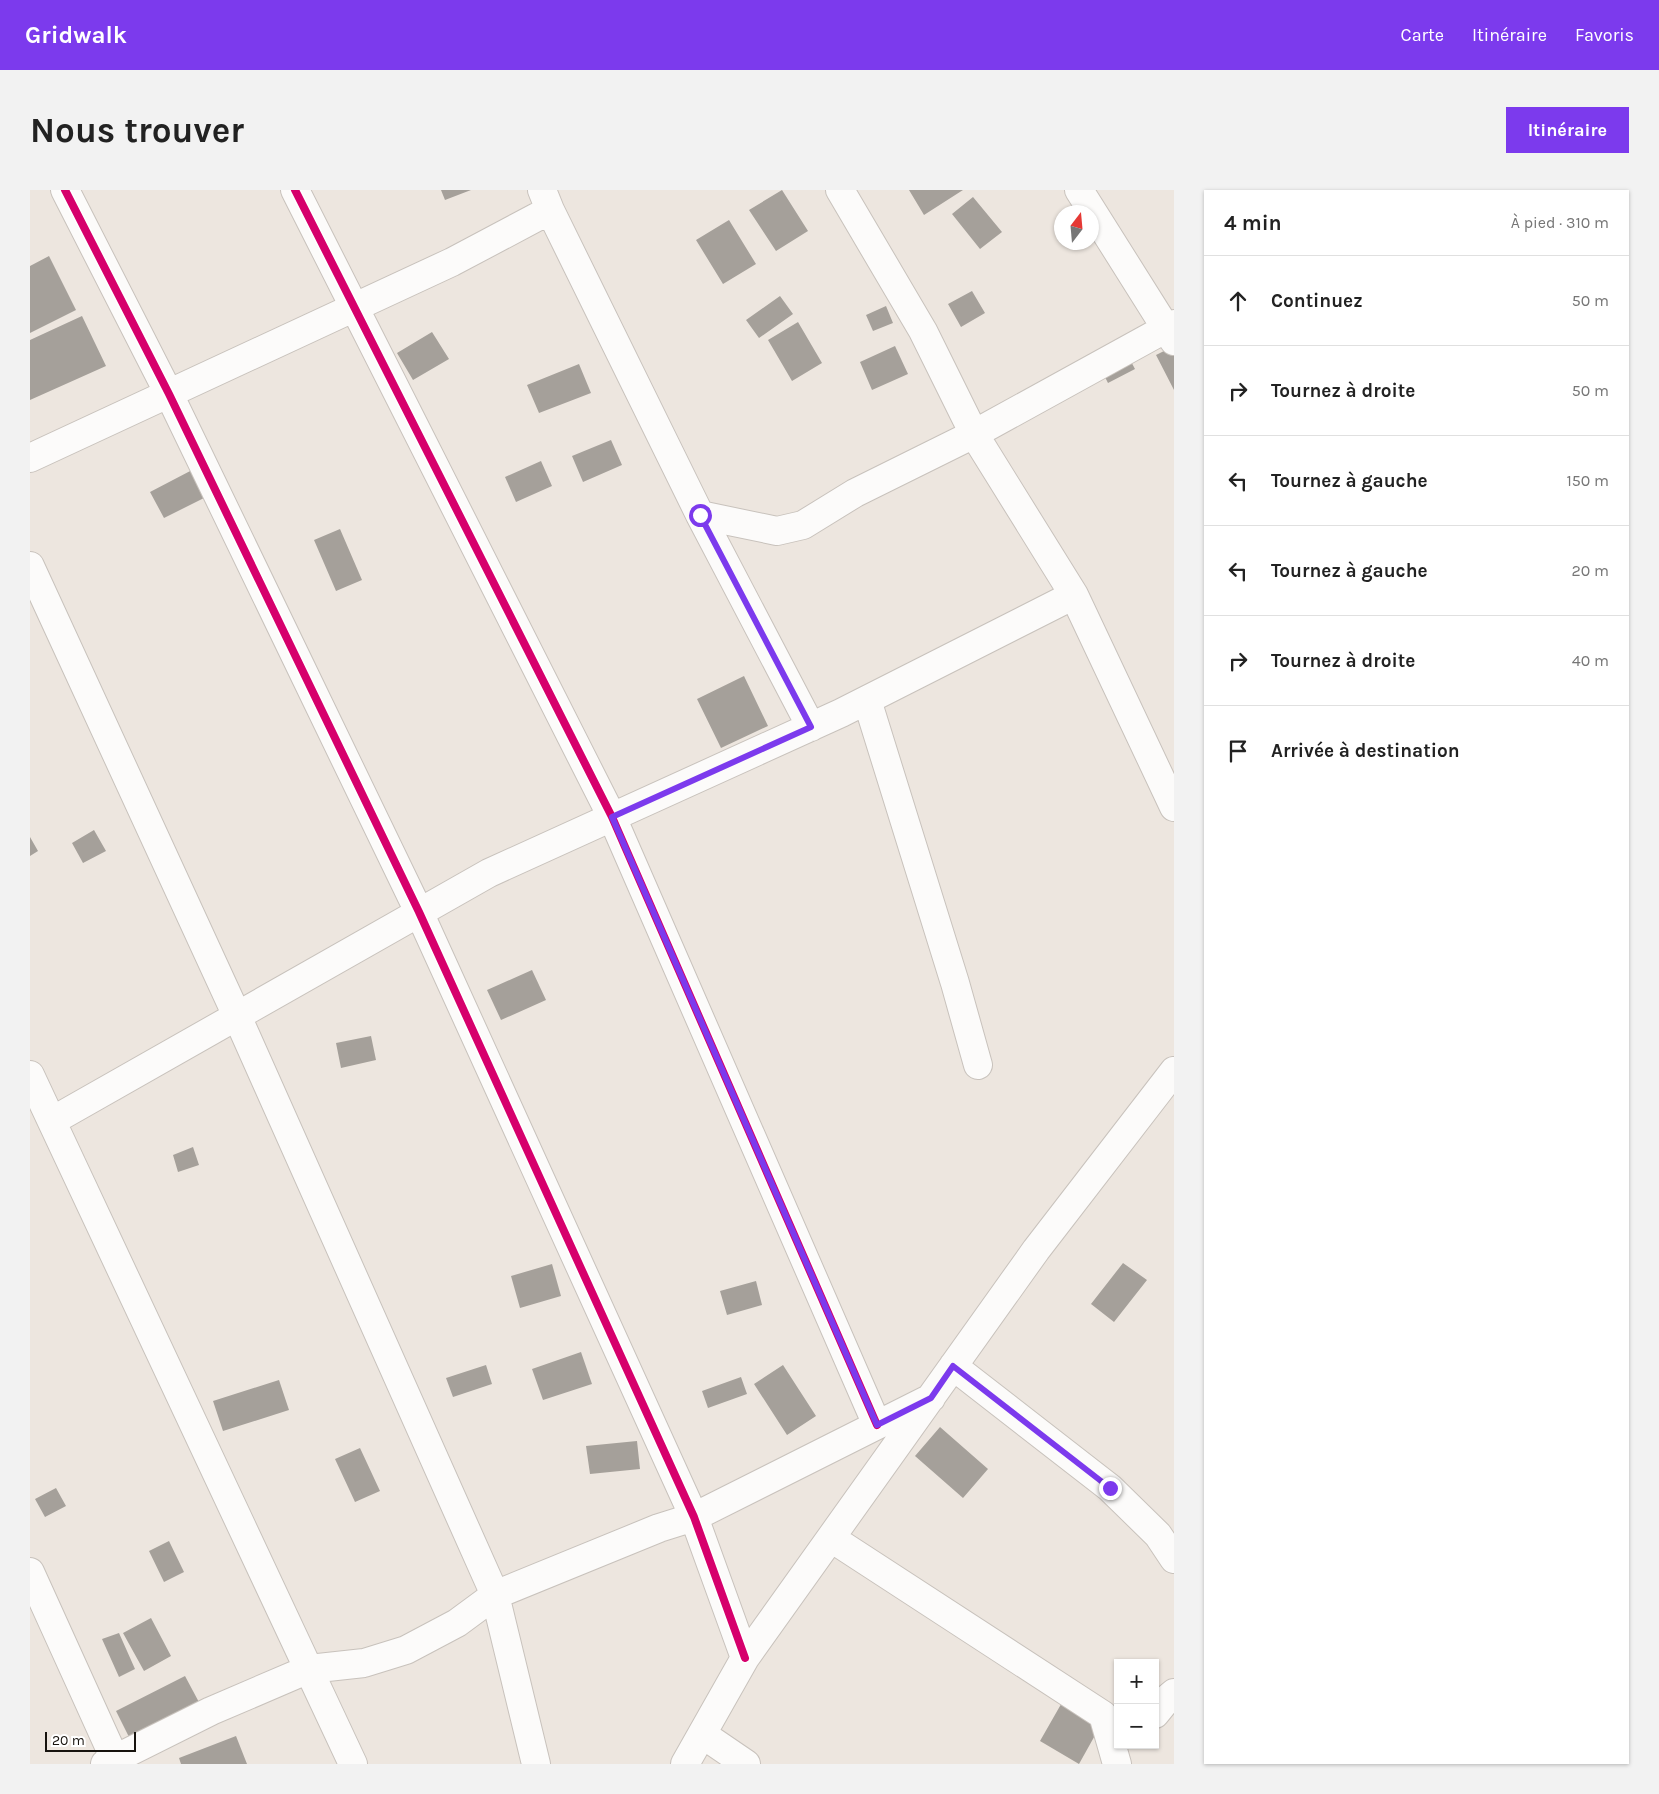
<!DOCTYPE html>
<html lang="fr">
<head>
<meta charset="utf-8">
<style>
	body { margin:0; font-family:Karla,sans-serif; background:#f2f2f2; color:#222 }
	.controls { position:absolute; right:15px; bottom:15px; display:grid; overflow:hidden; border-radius:0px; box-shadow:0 1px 4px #0004 }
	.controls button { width:45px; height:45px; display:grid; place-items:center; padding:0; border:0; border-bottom:1px solid #e0e0e0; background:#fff; color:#222; font:25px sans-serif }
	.compass { position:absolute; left:1024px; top:15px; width:45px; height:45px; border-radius:50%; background:#fff; box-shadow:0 1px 4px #0004; rotate:16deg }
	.scale { position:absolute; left:15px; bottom:12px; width:91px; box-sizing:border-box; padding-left:5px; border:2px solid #17130e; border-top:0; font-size:14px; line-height:18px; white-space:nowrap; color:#17130e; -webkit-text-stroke:4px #fff; paint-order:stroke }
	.stop { position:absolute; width:15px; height:15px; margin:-11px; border:4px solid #7c3aed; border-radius:50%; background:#fff }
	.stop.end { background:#7c3aed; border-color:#fff; box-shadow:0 1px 5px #0008 }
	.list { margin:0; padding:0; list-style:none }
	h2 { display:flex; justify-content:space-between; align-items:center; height:65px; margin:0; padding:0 20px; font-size:21px }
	h2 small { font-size:16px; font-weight:400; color:#767676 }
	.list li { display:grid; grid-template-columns:32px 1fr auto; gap:15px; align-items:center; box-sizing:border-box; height:90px; padding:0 20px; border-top:1px solid #e0e0e0 }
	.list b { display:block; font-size:19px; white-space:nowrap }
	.list em { font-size:16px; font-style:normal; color:#767676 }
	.icon { flex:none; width:28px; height:28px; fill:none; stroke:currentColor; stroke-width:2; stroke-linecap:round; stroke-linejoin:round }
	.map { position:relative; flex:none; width:1144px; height:1574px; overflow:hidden; border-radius:0px }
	header { display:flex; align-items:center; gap:30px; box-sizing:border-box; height:70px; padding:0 25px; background:#7c3aed; color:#fff }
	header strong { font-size:24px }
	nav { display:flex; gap:28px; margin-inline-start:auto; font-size:18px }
	.intro { display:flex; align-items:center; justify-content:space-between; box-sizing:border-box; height:120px; padding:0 30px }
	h1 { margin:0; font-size:35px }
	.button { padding:12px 22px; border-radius:0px; background:#7c3aed; color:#fff; font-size:18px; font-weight:700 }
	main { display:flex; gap:30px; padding:0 30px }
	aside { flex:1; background:#fff; border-radius:0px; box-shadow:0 1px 4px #0004 }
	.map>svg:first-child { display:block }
</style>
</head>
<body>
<header>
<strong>Gridwalk</strong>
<nav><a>Carte</a><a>Itinéraire</a><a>Favoris</a></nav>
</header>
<div class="intro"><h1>Nous trouver</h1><a class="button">Itinéraire</a></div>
<main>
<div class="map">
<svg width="1144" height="1574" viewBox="0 0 1144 1574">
	<rect width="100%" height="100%" fill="#ede6df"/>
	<!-- building -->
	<path fill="#a5a09a" d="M411 0H441L415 10Z
		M752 0 778 41 746 61 719 20Z
		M879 0H933L894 25Z
		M943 7 972 42 950 59 922 24Z
		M699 30 726 74 693 94 666 50Z
		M19 66 46 120 0 143V76Z
		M942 101 955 123 931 137 918 114Z
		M750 106 763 124 729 148 716 130Z
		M856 116 863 133 843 141 836 125Z
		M52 126 76 176 0 210V150Z
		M768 132 792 173 762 191 738 150Z
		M402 142 419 169 383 190 367 163Z
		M865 156 878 184 842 200 830 172Z
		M1144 156V200L1126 165Z
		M1098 166 1105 179 1078 193 1071 179Z
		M549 174 561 203 509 223 497 195Z
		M581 250 592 275 553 292 542 266Z
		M511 271 522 296 486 312 475 287Z
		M164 279 178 306 134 328 120 302Z
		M310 339 332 390 306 401 284 350Z
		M714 486 738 536 691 558 667 509Z
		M64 640 76 661 53 673 42 653Z
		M0 647 8 661 0 666Z
		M502 780 516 810 471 830 457 800Z
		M341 846 346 870 311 878 306 853Z
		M163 957 169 975 148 982 143 965Z
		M1093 1073 1117 1090 1084 1132 1061 1114Z
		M522 1074 531 1106 490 1118 481 1086Z
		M726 1091 732 1115 697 1125 690 1101Z
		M551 1162 562 1194 513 1210 502 1179Z
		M456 1175 462 1194 423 1207 416 1188Z
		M753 1175 786 1226 757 1245 724 1194Z
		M711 1187 717 1204 678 1218 672 1201Z
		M249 1190 259 1220 193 1241 183 1211Z
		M910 1237 958 1279 933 1308 885 1266Z
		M607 1251 610 1279 560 1284 556 1256Z
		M330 1258 350 1301 325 1312 305 1269Z
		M26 1298 36 1316 15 1327 5 1309Z
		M139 1351 154 1382 134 1392 119 1361Z
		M121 1428 141 1466 114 1481 93 1443Z
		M89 1443 105 1479 89 1487 72 1449Z
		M155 1486 171 1516 101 1551 86 1521Z
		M1034 1509 1073 1531 1049 1574 1010 1551Z
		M206 1546 217 1574H151L149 1568Z"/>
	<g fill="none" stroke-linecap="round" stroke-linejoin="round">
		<!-- street casing -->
		<g stroke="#c8c2bc" stroke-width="30">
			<path id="street" d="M35 0 139 204 389 722 664 1327 715 1468
				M265 0 582 627 847 1235
				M810 0 893 141 944 244 1044 405 1144 617
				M1049 0 1144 151
				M520 20 670 325 781 537
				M0 268 422 72 520 20 512 0
				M670 325 747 341 773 335 825 303 944 244 1144 134
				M0 376 207 826 465 1405 506 1574
				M837 510 925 793 948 875
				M0 885 323 1574
				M22 931 459 683 811 523 1044 405
				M923 1176 1080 1298 1128 1345 1144 1369
				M801 1348 1073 1525 1087 1574
				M0 1382 87 1574
				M1125 1524 1138 1508 1144 1503
				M672 1544 716 1574
				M75 1574 181 1521 279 1479 334 1473 376 1460 427 1433 465 1405 629 1338 664 1327 901 1208
				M655 1574 715 1468 1006 1060 1144 881"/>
		</g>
		<!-- street -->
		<use href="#street" stroke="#fcfbfa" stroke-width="28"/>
		<!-- cycleway casing -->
		<g stroke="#fff" stroke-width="11">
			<path id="cycleway" d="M35 0 139 204 389 722 664 1327 715 1468
				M265 0 582 627 847 1235"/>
		</g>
		<!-- cycleway -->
		<use href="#cycleway" stroke="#d6006c" stroke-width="8"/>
	</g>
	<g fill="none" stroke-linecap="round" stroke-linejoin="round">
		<!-- route -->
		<path stroke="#7c3aed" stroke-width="6" d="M670 325 781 537 582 627 847 1235 901 1208 923 1176 1080 1298"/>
	</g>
</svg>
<div class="controls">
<button>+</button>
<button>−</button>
</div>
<svg class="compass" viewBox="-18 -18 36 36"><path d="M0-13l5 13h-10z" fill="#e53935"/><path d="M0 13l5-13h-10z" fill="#767676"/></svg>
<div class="scale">20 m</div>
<div class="stop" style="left:670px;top:325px"></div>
<div class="stop end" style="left:1080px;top:1298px"></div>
</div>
<aside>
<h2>4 min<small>À pied · 310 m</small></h2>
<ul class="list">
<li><svg class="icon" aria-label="ahead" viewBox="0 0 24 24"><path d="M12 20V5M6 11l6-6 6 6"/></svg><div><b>Continuez</b></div><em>50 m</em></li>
<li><svg class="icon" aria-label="right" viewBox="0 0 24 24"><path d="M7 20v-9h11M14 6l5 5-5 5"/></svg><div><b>Tournez à droite</b></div><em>50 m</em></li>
<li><svg class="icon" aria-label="left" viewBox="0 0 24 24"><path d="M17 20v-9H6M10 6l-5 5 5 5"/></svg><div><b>Tournez à gauche</b></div><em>150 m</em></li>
<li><svg class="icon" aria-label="left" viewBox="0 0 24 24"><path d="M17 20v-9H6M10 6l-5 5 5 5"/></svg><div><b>Tournez à gauche</b></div><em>20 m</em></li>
<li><svg class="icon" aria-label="right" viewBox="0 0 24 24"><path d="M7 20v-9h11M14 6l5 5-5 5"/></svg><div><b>Tournez à droite</b></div><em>40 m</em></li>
<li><svg class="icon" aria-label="arrive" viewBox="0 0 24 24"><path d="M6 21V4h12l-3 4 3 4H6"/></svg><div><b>Arrivée à destination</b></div></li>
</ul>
</aside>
</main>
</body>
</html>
